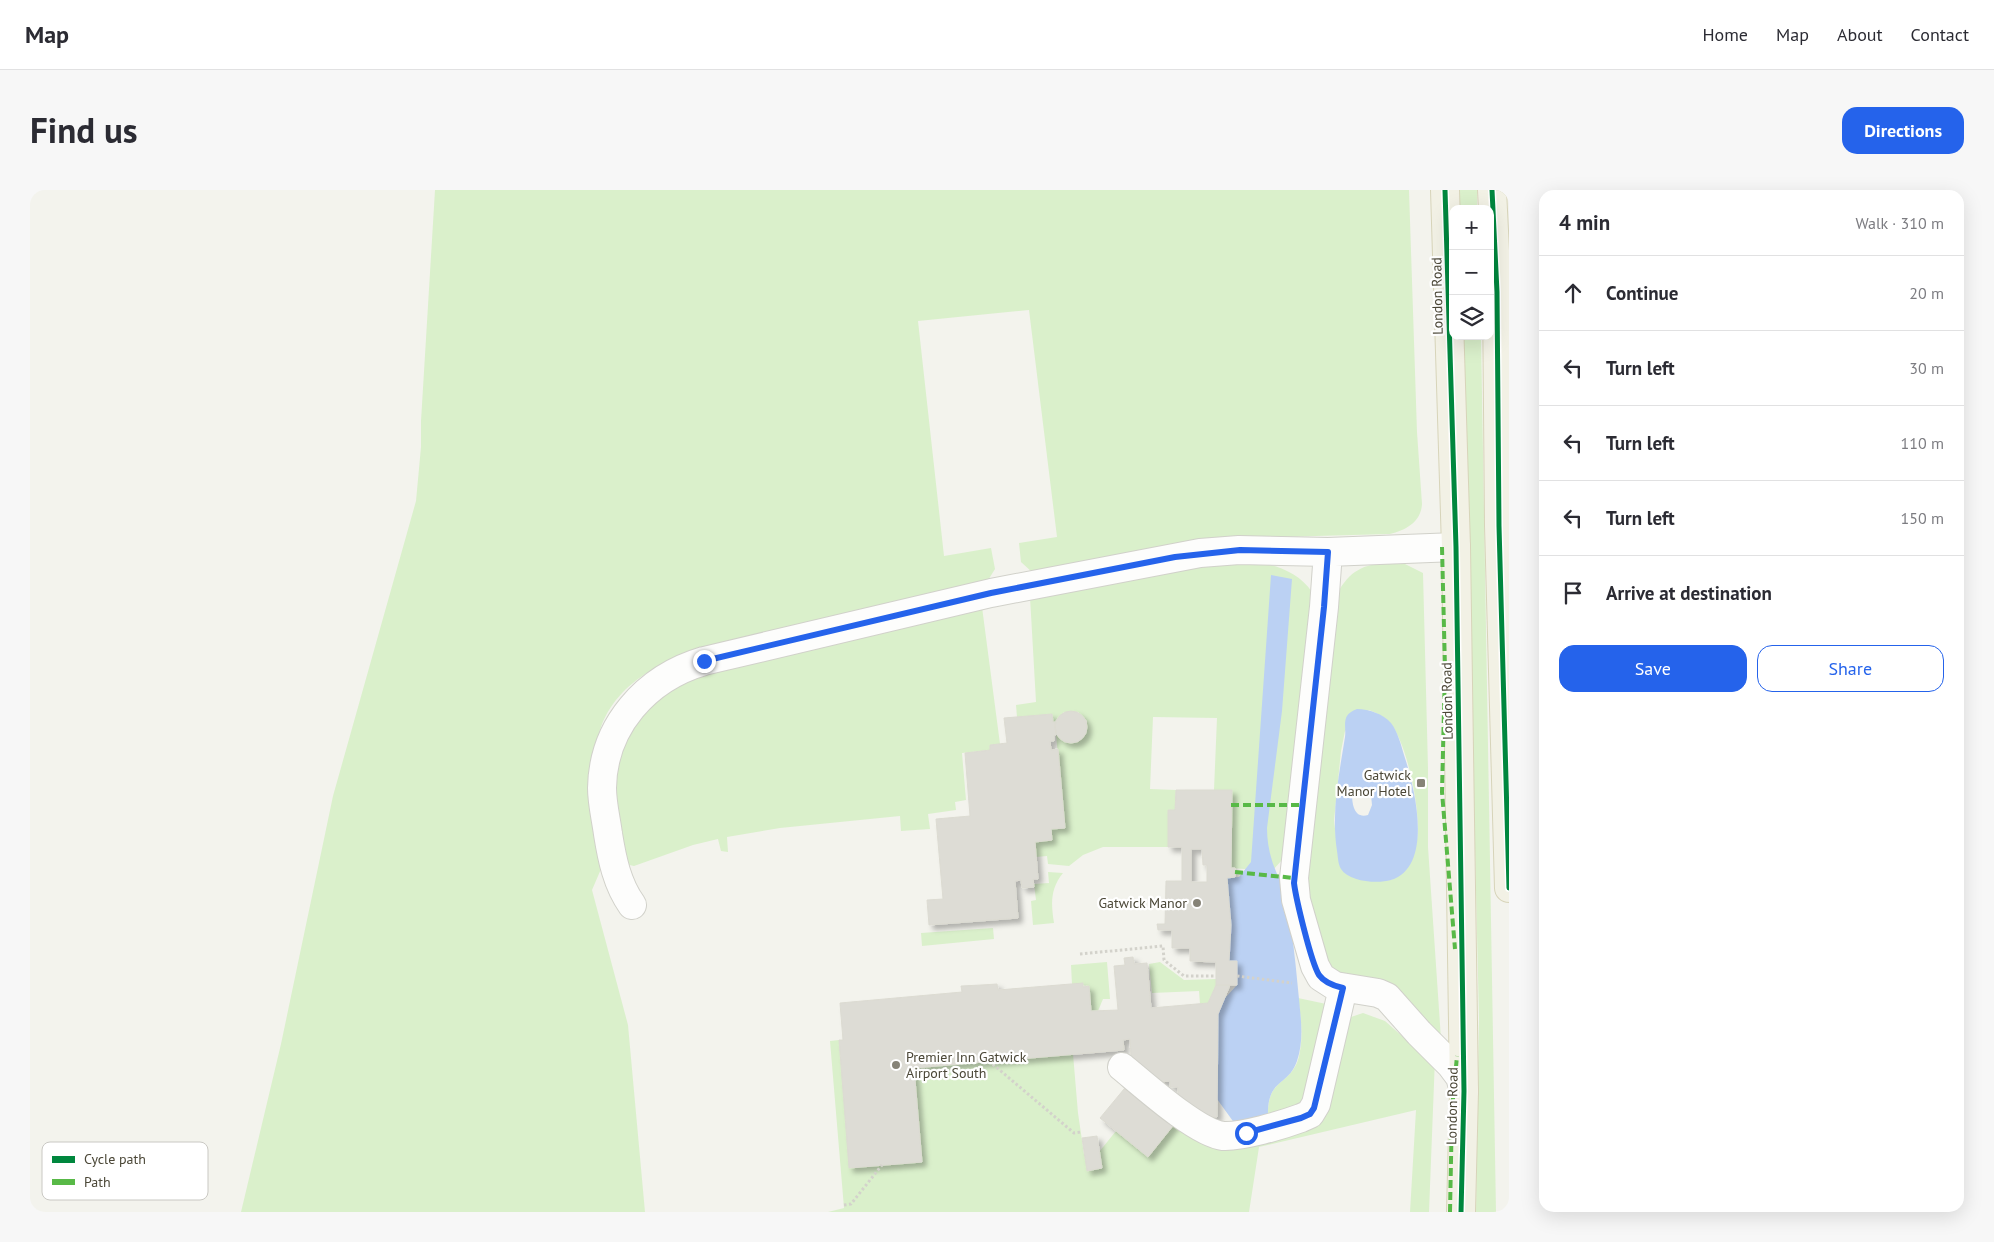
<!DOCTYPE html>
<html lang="en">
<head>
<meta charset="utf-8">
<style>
	body { margin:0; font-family:"PT Sans",sans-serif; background:#f7f7f7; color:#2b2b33 }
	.controls { position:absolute; right:15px; top:15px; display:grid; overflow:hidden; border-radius:10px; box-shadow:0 5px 20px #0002 }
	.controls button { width:45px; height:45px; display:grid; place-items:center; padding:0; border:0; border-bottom:1px solid #e1e1e2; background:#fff; color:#2b2b33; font:25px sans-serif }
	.stop { position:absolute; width:15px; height:15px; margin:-11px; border:4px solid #2563eb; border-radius:50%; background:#fff }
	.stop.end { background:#2563eb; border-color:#fff; box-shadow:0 1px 5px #0008 }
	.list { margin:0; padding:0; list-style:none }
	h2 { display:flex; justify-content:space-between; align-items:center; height:65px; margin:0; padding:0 20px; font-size:21px }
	h2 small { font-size:16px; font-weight:400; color:#7c7c81 }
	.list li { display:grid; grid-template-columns:32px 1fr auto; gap:15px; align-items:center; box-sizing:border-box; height:75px; padding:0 20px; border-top:1px solid #e1e1e2 }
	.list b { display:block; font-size:19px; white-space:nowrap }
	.list em { font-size:16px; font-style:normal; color:#7c7c81 }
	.actions { display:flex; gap:10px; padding:15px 20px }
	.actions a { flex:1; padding:11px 0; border:1px solid #2563eb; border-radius:15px; text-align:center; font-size:18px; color:#2563eb }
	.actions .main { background:#2563eb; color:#fff }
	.icon { flex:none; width:28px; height:28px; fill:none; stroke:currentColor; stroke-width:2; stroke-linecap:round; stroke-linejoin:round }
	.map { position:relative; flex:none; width:1479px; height:1022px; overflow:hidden; border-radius:15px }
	header { display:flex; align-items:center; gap:30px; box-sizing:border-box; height:70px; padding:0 25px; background:#fff; border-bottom:1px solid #e1e1e2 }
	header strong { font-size:24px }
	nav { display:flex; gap:28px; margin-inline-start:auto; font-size:18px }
	.intro { display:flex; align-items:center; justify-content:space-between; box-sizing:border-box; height:120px; padding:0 30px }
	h1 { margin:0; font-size:35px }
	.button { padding:12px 22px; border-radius:15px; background:#2563eb; color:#fff; font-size:18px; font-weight:700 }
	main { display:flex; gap:30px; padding:0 30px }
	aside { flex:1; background:#fff; border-radius:15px; box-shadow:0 5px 20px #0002 }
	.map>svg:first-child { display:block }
</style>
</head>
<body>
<header>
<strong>Map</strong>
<nav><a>Home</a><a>Map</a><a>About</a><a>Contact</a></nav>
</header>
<div class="intro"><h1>Find us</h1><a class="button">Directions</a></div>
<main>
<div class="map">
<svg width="1479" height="1022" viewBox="0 0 1479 1022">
	<defs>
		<filter id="shadow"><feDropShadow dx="4.5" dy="4.5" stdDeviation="2.5" flood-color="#0004"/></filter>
	</defs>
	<rect width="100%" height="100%" fill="#f3f3ed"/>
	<!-- green -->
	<path fill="#daf0cb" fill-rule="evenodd" d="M405 0H1379L1387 242 1392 314C1391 332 1376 340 1360 344L1210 348 1003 383 991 372 989 353 1027 347 999 120 888 131 914 366 961 358 965 379 955 395 674 457C624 473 571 502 566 561 566 571 568 582 568 592 570 616 571 640 573 664L571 679 562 700 598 835 615 1022H211L251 854 303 606 386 311 391 257V231Z
		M1429 0H1447V19H1430Z
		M1433 146H1451L1466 1022H1446L1449 828Z
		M1358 372 1375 374 1393 383 1398 578V657L1411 849 1360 793 1351 789 1314 786 1298 778 1274 708 1307 404C1320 380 1333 375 1358 372ZM1339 520C1347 523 1355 527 1361 534 1378 556 1393 628 1386 655 1383 670 1373 678 1363 689 1346 695 1326 682 1310 676L1304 631 1311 561 1315 541Z
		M1233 373C1252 377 1271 385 1282 402L1253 669 1242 681 1201 678 1184 600 1187 528 1123 527 1120 599 1146 600 1145 620H1138V657H1073L1053 665 1039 676 1018 674 1017 666 1006 667 1005 652 1022 650 1021 639 1035 637 1026 545 1035 552H1048L1056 544 1057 531 1048 522H1034L1025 532H1023L1022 524 987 527 986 515 1006 512 1000 407 1186 374Z
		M952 417 970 554 960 555V560L932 563 936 610 925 612 926 620 898 624 900 639 871 641 870 626 750 638 697 647 698 662 691 661 688 649 663 655 604 676 595 674 582 604 587 572 602 537 633 505 670 484Z
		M1018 682 1033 683C1020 699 1021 714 1024 733L1003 735 1001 711 1006 710 1004 694 1019 693Z
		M963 738 964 749 892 756 891 743Z
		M1077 772 1080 809H1073L1068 821H1061L1059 796 1042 794 1041 775Z
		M1130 772 1154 790 1186 789V795L1178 813 1170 814 1169 801 1122 803 1119 774Z
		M1268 808 1301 815 1275 912 1238 926C1237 888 1259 896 1268 870 1274 849 1271 828 1268 808Z
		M1333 823 1355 831 1390 862 1405 868 1399 1022H1380L1386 920 1229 957 1219 1022H798L814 1018 800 851 809 850 820 978 892 972 884 878 1043 864 1048 923 1054 964 1069 962 1086 941 1146 932 1284 933 1318 828Z"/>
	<!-- water -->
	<path fill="#bbd1f3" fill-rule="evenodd" d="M1241 385 1262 389 1252 521 1237 638C1237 661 1244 681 1256 701 1261 734 1265 766 1268 799 1270 823 1275 848 1267 871 1258 897 1237 888 1238 926L1205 934 1187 909 1188 824 1195 808 1207 795V771H1199L1197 688 1209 687 1221 672Z
		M1327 519C1339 519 1353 524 1361 533 1368 542 1371 555 1374 565 1384 595 1405 676 1361 690 1348 694 1319 692 1311 679 1308 674 1308 667 1307 661 1301 622 1309 585 1315 547 1316 541 1314 534 1316 528 1318 523 1322 521 1327 519ZM1326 598 1334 599 1341 605 1342 615 1338 625C1324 629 1322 614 1322 603Z"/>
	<!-- building -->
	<path fill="#dddcd5" stroke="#dcdbd2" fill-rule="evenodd" filter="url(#shadow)" d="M1025 537a16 16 0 1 1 32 0a16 16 0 1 1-32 0Z
		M1022 524 1023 532H1025L1026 545H1024V551H1020L1021 560 1028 559 1035 638 1021 639 1022 650 1005 652 1008 689H1003L1004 697 992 698 991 690 985 691 988 728 899 735 897 710 913 709 906 629 940 626 935 563 960 560V555L977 553 974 528Z
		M1146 600H1202L1201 678H1205V687L1197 688 1201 735 1199 771H1207V795H1186V772L1160 771V758H1142V740H1128L1127 734H1135L1136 691H1152V657H1138V620H1145ZM1161 659H1172L1173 675H1177V692H1161Z
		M1103 767 1104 774 1117 773 1121 818 1178 813 1186 795H1200L1188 824 1187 927H1171L1148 906V897H1140V891L1130 892 1101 867 1100 849 1093 850 1094 860 884 878 892 972 819 978 809 850H813L810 813 932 802 931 796 951 795 967 794 968 800 1053 793V797L1059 796 1061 821 1088 820 1084 776 1095 775 1094 768Z
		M1099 893 1146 932 1118 967 1070 928Z
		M1067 946 1072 978 1057 981 1052 948Z"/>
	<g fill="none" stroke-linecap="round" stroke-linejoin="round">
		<!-- minor casing -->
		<g stroke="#d1d1ca" stroke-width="30">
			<path id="minor" d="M1298 362 1294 417 1264 688 1266 710 1285 776 1291 787 1305 796 1348 803 1357 807 1389 843 1421 875 1430 887 1434 901
				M602 715C587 694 582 669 578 644 576 629 572 613 572 598 573 536 616 488 674 471L961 403 1170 363 1209 360 1298 362 1426 357
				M1092 877C1114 895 1167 943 1193 946 1212 947 1252 935 1271 928L1280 924 1286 914 1313 798"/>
		</g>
		<!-- major casing -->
		<g stroke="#d7d4b9" stroke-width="30">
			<path id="major" d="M1415 0 1426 357 1434 901 1431 1022
				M1462 0 1467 102 1469 336 1479 698"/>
		</g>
		<!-- path -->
		<path stroke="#d3d2cb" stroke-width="3" stroke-dasharray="2.5 2.5" stroke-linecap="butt" d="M1050 764 1133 756 1134 770 1154 786H1186
			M1207 786 1262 793
			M959 871 1044 943 1051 942
			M814 1015 821 1014 852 975"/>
		<!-- minor -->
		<use href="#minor" stroke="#fdfdfc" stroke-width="28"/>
		<!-- major -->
		<use href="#major" stroke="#f2f1e5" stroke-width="28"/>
		<!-- quiet -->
		<path stroke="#58b947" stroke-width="4" stroke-dasharray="8 4" stroke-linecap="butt" d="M1412 357 1415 479 1412 602 1425 759
			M1201 615H1272
			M1205 682 1264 688
			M1420 1022 1422 919 1427 866"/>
		<!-- cycleway casing -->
		<g stroke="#fff" stroke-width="8">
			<path id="cycleway" d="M1415 0 1426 357 1434 901 1431 1022
				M1462 0 1467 102 1469 336 1479 698"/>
		</g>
		<!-- cycleway -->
		<use href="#cycleway" stroke="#00873e" stroke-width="5"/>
	</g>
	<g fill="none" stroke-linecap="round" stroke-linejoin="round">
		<!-- route -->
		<path stroke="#2563eb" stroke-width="6" d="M674 471 961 403 1145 367 1210 360 1298 362 1294 417 1264 693C1266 709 1281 772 1289 785 1294 792 1304 796 1313 798L1284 918 1280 924 1271 928 1216 943"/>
	</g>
	<!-- markers -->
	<g fill="#868377" stroke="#fff" stroke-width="2">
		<rect x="1386" y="588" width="10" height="10" rx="2.5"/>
		<circle cx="1167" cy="713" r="5"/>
		<circle cx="866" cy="875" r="5"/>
	</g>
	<g text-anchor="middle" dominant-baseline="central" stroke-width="4.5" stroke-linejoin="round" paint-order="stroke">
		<!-- street labels -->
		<g font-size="14" fill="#4b4737" stroke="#fff">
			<text transform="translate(1407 106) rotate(-91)">London Road</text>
			<text transform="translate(1417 511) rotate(-91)">London Road</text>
			<text transform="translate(1422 916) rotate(-89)">London Road</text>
		</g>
		<!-- poi labels -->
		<g font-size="14" fill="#4b4737" stroke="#fff" text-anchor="end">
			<text x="1381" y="585">Gatwick<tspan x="1381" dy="16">Manor Hotel</tspan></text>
			<text x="1157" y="713">Gatwick Manor</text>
			<text x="876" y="867" text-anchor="start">Premier Inn Gatwick<tspan x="876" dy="16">Airport South</tspan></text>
		</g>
	</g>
	<!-- legend -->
	<rect x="12" y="952" width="166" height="58" rx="8" fill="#fff" stroke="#c9c8c3" stroke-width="1"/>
	<rect x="22" y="966" width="23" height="7" fill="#00873e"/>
	<rect x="22" y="989" width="23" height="6" fill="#58b947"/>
	<g font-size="14" fill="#4b4737">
		<text x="54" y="974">Cycle path</text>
		<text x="54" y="997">Path</text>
	</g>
</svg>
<div class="controls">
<button>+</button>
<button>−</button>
<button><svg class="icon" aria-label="layers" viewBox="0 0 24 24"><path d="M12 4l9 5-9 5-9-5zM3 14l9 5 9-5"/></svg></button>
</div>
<div class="stop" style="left:1216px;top:943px"></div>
<div class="stop end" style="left:674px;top:471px"></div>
</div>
<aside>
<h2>4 min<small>Walk · 310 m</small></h2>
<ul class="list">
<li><svg class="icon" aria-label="ahead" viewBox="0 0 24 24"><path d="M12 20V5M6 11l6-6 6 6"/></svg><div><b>Continue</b></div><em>20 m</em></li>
<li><svg class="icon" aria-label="left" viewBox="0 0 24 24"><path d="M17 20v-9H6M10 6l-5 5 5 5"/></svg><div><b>Turn left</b></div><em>30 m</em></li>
<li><svg class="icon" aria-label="left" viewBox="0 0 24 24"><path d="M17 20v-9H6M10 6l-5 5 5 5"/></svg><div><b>Turn left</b></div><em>110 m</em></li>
<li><svg class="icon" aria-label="left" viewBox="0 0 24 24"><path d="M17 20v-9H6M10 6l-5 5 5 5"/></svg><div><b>Turn left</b></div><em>150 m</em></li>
<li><svg class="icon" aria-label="arrive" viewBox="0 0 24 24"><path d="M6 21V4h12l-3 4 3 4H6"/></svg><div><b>Arrive at destination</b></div></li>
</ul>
<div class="actions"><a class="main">Save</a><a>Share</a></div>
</aside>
</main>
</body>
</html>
